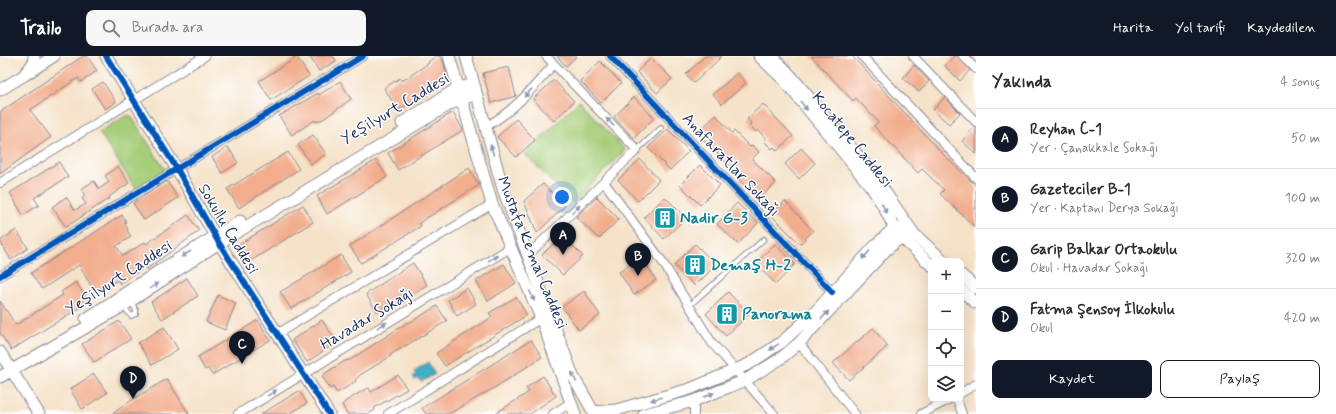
<!DOCTYPE html>
<html lang="tr">
<head>
<meta charset="utf-8">
<style>
	body { margin:0; font-family:Mynerve,sans-serif; background:#f7f7f7; color:#2b2b33 }
	.controls { position:absolute; right:12px; bottom:12px; display:grid; overflow:hidden; border-radius:8px; box-shadow:0 4px 16px #0002 }
	.controls button { width:36px; height:36px; display:grid; place-items:center; padding:0; border:0; border-bottom:1px solid #e1e1e2; background:#fff; color:#2b2b33; font:20px sans-serif }
	.you { position:absolute; left:562px; top:141px; width:14px; height:14px; margin:-10px; border:3px solid #fff; border-radius:50%; background:#1a73e8; box-shadow:0 0 0 6px #1a73e833 }
	.badge { display:grid; place-items:center; width:26px; height:26px; border-radius:50%; background:#111827; color:#fff; font-size:13px; font-weight:700 }
	.pin { position:absolute; translate:-50% -33px; filter:drop-shadow(0 1px 2px #0008) }
	.pin::after { content:''; position:absolute; top:21px; width:14px; height:12px; background:inherit; clip-path:polygon(0 0,100% 0,50% 100%) }
	.list { margin:0; padding:0; list-style:none }
	h2 { display:flex; justify-content:space-between; align-items:center; height:52px; margin:0; padding:0 16px; font-size:17px }
	h2 small { font-size:13px; font-weight:400; color:#7c7c81 }
	.list li { display:grid; grid-template-columns:26px 1fr auto; gap:12px; align-items:center; box-sizing:border-box; height:60px; padding:0 16px; border-top:1px solid #e1e1e2 }
	.list b { display:block; font-size:15px; white-space:nowrap }
	.list p { margin:0; font-size:13px; white-space:nowrap; color:#7c7c81 }
	.list em { font-size:13px; font-style:normal; color:#7c7c81 }
	.actions { display:flex; gap:8px; padding:12px 16px }
	.actions a { flex:1; padding:9px 0; border:1px solid #111827; border-radius:8px; text-align:center; font-size:14px; color:#111827 }
	.actions .main { background:#111827; color:#fff }
	.icon { flex:none; width:22px; height:22px; fill:none; stroke:currentColor; stroke-width:2; stroke-linecap:round; stroke-linejoin:round }
	.map { position:relative; flex:none; width:976px; height:358px; overflow:hidden }
	header { display:flex; align-items:center; gap:24px; box-sizing:border-box; height:56px; padding:0 20px; background:#111827; color:#fff }
	header strong { font-size:19px }
	nav { display:flex; gap:22px; margin-inline-start:auto; font-size:14px }
	.search { width:280px; height:36px; background:#f7f7f7; display:flex; align-items:center; gap:10px; box-sizing:border-box; padding:0 14px; border-radius:8px; color:#7c7c81; font-size:15px }
	main { display:flex }
	aside { flex:1; background:#fff }
	.map>svg:first-child { display:block }
</style>
</head>
<body>
<header>
<strong>Trailo</strong>
<div class="search"><svg class="icon" aria-label="search" viewBox="0 0 24 24"><circle cx="10" cy="10" r="6"/><path d="M15 15l6 6"/></svg>Burada ara</div>
<nav><a>Harita</a><a>Yol tarifi</a><a>Kaydedilen</a></nav>
</header>
<main>
<div class="map">
<svg width="976" height="358" viewBox="0 0 976 358">
	<rect width="100%" height="100%" fill="#fff"/>
	<filter id="ink" filterUnits="userSpaceOnUse"><feTurbulence type="fractalNoise" baseFrequency=".025" numOctaves="2"/><feDisplacementMap in="SourceGraphic" scale="8" xChannelSelector="R" yChannelSelector="G"/><feConvolveMatrix kernelMatrix="1 2 1 2 8 2 1 2 1" color-interpolation-filters="sRGB"/></filter>
	<filter id="wash" filterUnits="userSpaceOnUse"><feTurbulence type="fractalNoise" baseFrequency=".012" numOctaves="4" result="noise"/><feDisplacementMap in="SourceGraphic" scale="16" xChannelSelector="R" yChannelSelector="G"/><feGaussianBlur stdDeviation="0.9" result="paint"/><feColorMatrix in="noise" values="0 0 0 0 0 0 0 0 0 0 0 0 0 0 0 0 0 1.4 0 .05"/><feComposite in="paint" operator="in"/></filter>
	<g filter="url(#wash)">
		<rect width="100%" height="100%" fill="#f5e2c8"/>
		<!-- green -->
		<path fill="#a6cd78" stroke="#607e6b" d="M579 45 625 94 573 147 525 98Z
			M126 60H131L165 114 163 117 136 133 99 76Z"/>
		<!-- water -->
		<path fill="#43aec2" stroke="#2f6e90" d="M428 306 435 318 421 326 419 322 415 324 413 320 416 319 414 315Z"/>
		<g id="blocks">
			<!-- building -->
			<path fill="#f2ad8c" d="M83 0H87L97 15 81 26 78 22 30 54 51 81 0 118V56Z
				M309 0H333L336 5 319 15Z
				M436 0H440L443 5 448 23 398 54 384 32 400 22 402 25 429 7 428 6Z
				M557 0H577L566 10Z
				M705 0H722L694 27 686 18Z
				M811 0H852L941 96 976 130V172L940 138 944 134 922 113 918 117 874 70 878 66 856 42 853 45Z
				M954 0H958L970 14 960 25 945 10Z
				M297 1 309 20 271 44 259 25Z
				M651 2 672 23 657 37 637 16Z
				M600 5 621 27 601 47 580 25Z
				M914 9 929 25 919 36 903 22Z
				M509 11 516 40 491 47 483 17Z
				M737 17 746 27 722 48 713 38Z
				M554 24 574 45 554 65 533 43Z
				M340 25 351 43 325 62 316 66 315 64 292 79 279 60 318 37 319 39Z
				M103 26 116 46 105 53 92 33Z
				M634 41 654 62 634 82 614 61Z
				M945 41 960 57 949 68 933 54Z
				M763 48 793 80 777 95 774 91 772 93 764 85 766 83 758 74 756 76 749 69 751 67 747 63Z
				M453 56 463 74 398 114 388 97Z
				M716 59 732 77 734 75 750 91 752 89 759 96 752 103 776 127 759 143 739 124 741 122 697 77Z
				M516 63 535 84 516 101 497 81Z
				M974 71H976V98L962 85Z
				M668 73 689 95 670 114 648 92Z
				M313 79 326 98 311 108 298 89Z
				M228 91 238 107 222 117 212 101Z
				M801 92 815 107 799 123 785 108Z
				M288 96 299 113 239 152 227 133Z
				M640 103 659 124 638 145 618 124Z
				M376 104 387 121 327 158 317 140Z
				M59 106 68 121 34 142 39 149 23 159 10 137Z
				M700 109 720 129 700 149 680 129Z
				M118 110 129 127 109 141 110 142 66 171 52 151 66 141 75 154 86 148 82 142 85 140 81 133 94 125 99 133 109 126 105 120Z
				M469 112 479 129 419 167 421 170 361 207 350 190Z
				M167 125 178 142 144 164 133 147Z
				M543 128 565 150 537 177 524 145Z
				M597 141 619 163 599 183 576 161Z
				M665 141 686 162 664 183 644 161Z
				M785 145 813 175 800 188 771 159Z
				M737 147 758 167 738 188 717 168Z
				M303 149 313 166 249 206 238 189Z
				M122 159 126 166 124 167 128 173 127 174 131 181 116 190 123 200 145 186 146 188 188 159 199 175 147 213 145 211 120 228 118 224 95 237 79 209 42 233 31 217Z
				M16 174 28 192 11 204 0 185Z
				M562 179 583 200 563 219 542 199Z
				M695 188 716 209 695 230 674 209Z
				M775 188 795 208 776 228 755 208Z
				M341 199 351 216 291 253 280 236Z
				M642 201 656 224 634 239 619 216Z
				M413 207 427 229 393 251 390 247 377 256 366 238Z
				M504 208 516 227 488 245 476 225Z
				M187 222 198 240 162 263 151 246Z
				M76 226 89 246 11 294 0 277V245L16 269 63 239 61 236Z
				M467 232 476 248 457 260 448 244Z
				M584 235 600 259 579 274 562 251Z
				M728 236 749 258 726 280 706 258Z
				M218 239 236 247 225 274 206 266Z
				M516 241 527 259 445 310 436 297 492 261 489 257Z
				M437 250 447 265 390 299 391 300 360 319 355 324 356 325 339 336H336L333 331 330 333 322 320 327 316 345 305 350 304 408 266 409 267Z
				M258 264 270 284 212 319 208 312 205 314 198 301Z
				M322 264 337 286 307 306 292 284Z
				M119 265 131 283 94 306 82 288Z
				M164 271 178 293 152 309 138 287Z
				M873 272 888 290 849 324 833 307Z
				M531 284 542 301 499 329 449 358H426L422 352Z
				M94 318 107 337 82 353 70 333Z
				M398 319 407 333 374 352 375 354 368 358H347L342 349 346 345 364 334 369 332 371 336Z
				M543 320 556 340 530 358H495L529 336 526 332Z
				M167 323 189 358H112L135 342Z
				M299 335 307 347 289 358H261Z"/>
		</g>
	</g>
	<g filter="url(#ink)">
		<use href="#blocks" fill-opacity="0" stroke="#888893" stroke-width="1"/>
		<g fill="none" stroke-linecap="round" stroke-linejoin="round">
			<!-- lane casing -->
			<g stroke="#888893" stroke-width="6">
				<path id="lane" d="M637 94 661 72
					M689 250 764 183
					M124 251 131 260 136 258V254L131 246"/>
			</g>
			<!-- street casing -->
			<g stroke="#888893" stroke-width="10">
				<path id="street" d="M610 0 832 236
					M862 0 976 122
					M913 0 976 66
					M963 0 976 13
					M485 71C513 56 533 32 554 8
					M604 126 662 205 712 287 774 358
					M0 127 205 0
					M528 199 637 94 546 0
					M0 220 363 0
					M277 278 492 148
					M799 287 855 358
					M961 337 976 328
					M957 343 962 358
					M694 345V358
					M238 358 510 192
					M388 358 541 262
					M553 358 572 346
					M921 358 950 343"/>
			</g>
			<!-- secondary casing -->
			<g stroke="#888893" stroke-width="13">
				<path id="secondary" d="M34 0 33 8 23 20 54 0
					M106 0 177 113 219 187 329 358
					M449 0 492 148 541 262 575 358
					M466 0 503 133 573 320 593 355
					M759 0 784 24 872 132 884 151 897 177 931 209
					M772 0 791 20 869 113 914 178 944 205
					M0 34 23 20
					M402 67 458 32 468 30 475 31
					M961 219 976 232
					M961 234 976 247
					M86 263 162 213 240 165
					M0 296 39 358
					M0 321 123 250 219 187 452 47 471 40 475 31
					M595 356 616 354 690 333 749 308 782 286 816 255 875 190 894 172 910 173
					M644 358 694 345 746 324 780 303 799 287 887 193 910 173"/>
			</g>
			<!-- lane -->
			<use href="#lane" stroke="#fff" stroke-width="4"/>
			<!-- street -->
			<use href="#street" stroke="#fff" stroke-width="8"/>
			<!-- secondary -->
			<use href="#secondary" stroke="#fff" stroke-width="11"/>
			<!-- cycleway casing -->
			<g stroke="#fff" stroke-width="8">
				<path id="cycleway" d="M106 0 177 113 219 187 329 358
					M610 0 832 236
					M0 220 363 0"/>
			</g>
			<!-- cycleway -->
			<use href="#cycleway" stroke="#0057b8" stroke-width="6"/>
		</g>
		<!-- one-way arrows -->
		<defs><path id="oneway-solid" d="M-6-.8H1V-3.2L6.5 0L1 3.2V.8H-6Z"/></defs>
		<g fill="#8d97ae">
			<use href="#oneway-solid" transform="translate(528 37) rotate(133)"/>
			<use href="#oneway-solid" transform="translate(804 50) rotate(52)"/>
			<use href="#oneway-solid" transform="translate(610 66) rotate(-133)"/>
			<use href="#oneway-solid" transform="translate(492 94) rotate(-107)"/>
			<use href="#oneway-solid" transform="translate(884 152) rotate(64)"/>
			<use href="#oneway-solid" transform="translate(576 153) rotate(-44)"/>
			<use href="#oneway-solid" transform="translate(186 198) rotate(148)"/>
			<use href="#oneway-solid" transform="translate(866 199) rotate(133)"/>
			<use href="#oneway-solid" transform="translate(493 202) rotate(-31)"/>
			<use href="#oneway-solid" transform="translate(154 230) rotate(-33)"/>
			<use href="#oneway-solid" transform="translate(532 240) rotate(66)"/>
			<use href="#oneway-solid" transform="translate(825 259) rotate(-47)"/>
			<use href="#oneway-solid" transform="translate(382 269) rotate(-31)"/>
			<use href="#oneway-solid" transform="translate(774 291) rotate(146)"/>
			<use href="#oneway-solid" transform="translate(574 321) rotate(-114)"/>
			<use href="#oneway-solid" transform="translate(272 337) rotate(-32)"/>
			<use href="#oneway-solid" transform="translate(709 339) rotate(-23)"/>
			<use href="#oneway-solid" transform="translate(656 343) rotate(164)"/>
		</g>
	</g>
	<!-- icons -->
	<defs>
		<g id="building-square" transform="scale(1.15)"><rect x="-9" y="-9" width="18" height="18" rx="4" fill="#0f9aa8" stroke="#fff"/><path d="M-4-6H4V6H1V3H-1V6H-4ZM-2.5-4.3h1.7v1.8h-1.7ZM.8-4.3h1.7v1.8H.8ZM-2.5-1h1.7V.8h-1.7ZM.8-1h1.7V.8H.8Z" fill="#fff"/></g>
	</defs>
	<g fill-rule="evenodd">
		<use href="#building-square" x="665" y="162"/>
		<use href="#building-square" x="695" y="209"/>
		<use href="#building-square" x="727" y="258"/>
	</g>
	<g text-anchor="middle" dominant-baseline="central" stroke-width="3" stroke-linejoin="round" paint-order="stroke">
		<!-- street labels -->
		<g font-size="16" fill="#1b2f5e" stroke="#fff">
			<text transform="translate(395 53) rotate(-31)">Yeşilyurt Caddesi</text>
			<text transform="translate(852 84) rotate(51)">Kocatepe Caddesi</text>
			<text transform="translate(731 109) rotate(47)">Anafaratlar Sokağı</text>
			<text transform="translate(228 173) rotate(59)">Sokullu Caddesi</text>
			<text transform="translate(532 197) rotate(68)">Mustafa Kemal Caddesi</text>
			<text transform="translate(119 222) rotate(-33)">Yeşilyurt Caddesi</text>
			<text transform="translate(367 263) rotate(-31)">Havadar Sokağı</text>
		</g>
		<!-- culture labels -->
		<g font-size="16" font-weight="bold" fill="#0d838f" stroke="#fff" text-anchor="start">
			<text x="680" y="162">Nadir G-3</text>
			<text x="710" y="209">Demaş H-2</text>
			<text x="742" y="258">Panorama</text>
		</g>
	</g>
</svg>
<div class="controls">
<button>+</button>
<button>−</button>
<button><svg class="icon" aria-label="locate" viewBox="0 0 24 24"><circle cx="12" cy="12" r="6"/><path d="M12 2v4M12 18v4M2 12h4M18 12h4"/></svg></button>
<button><svg class="icon" aria-label="layers" viewBox="0 0 24 24"><path d="M12 4l9 5-9 5-9-5zM3 14l9 5 9-5"/></svg></button>
</div>
<div class="you"></div>
<div class="pin badge" style="left:563px;top:199px">A</div>
<div class="pin badge" style="left:638px;top:220px">B</div>
<div class="pin badge" style="left:242px;top:308px">C</div>
<div class="pin badge" style="left:133px;top:343px">D</div>
</div>
<aside>
<h2>Yakında<small>4 sonuç</small></h2>
<ul class="list">
<li><span class="badge">A</span><div><b>Reyhan C-1</b><p>Yer · Çanakkale Sokağı</p></div><em>50 m</em></li>
<li><span class="badge">B</span><div><b>Gazeteciler B-1</b><p>Yer · Kaptanı Derya Sokağı</p></div><em>100 m</em></li>
<li><span class="badge">C</span><div><b>Garip Balkar Ortaokulu</b><p>Okul · Havadar Sokağı</p></div><em>320 m</em></li>
<li><span class="badge">D</span><div><b>Fatma Şensoy İlkokulu</b><p>Okul</p></div><em>420 m</em></li>
</ul>
<div class="actions"><a class="main">Kaydet</a><a>Paylaş</a></div>
</aside>
</main>
</body>
</html>
